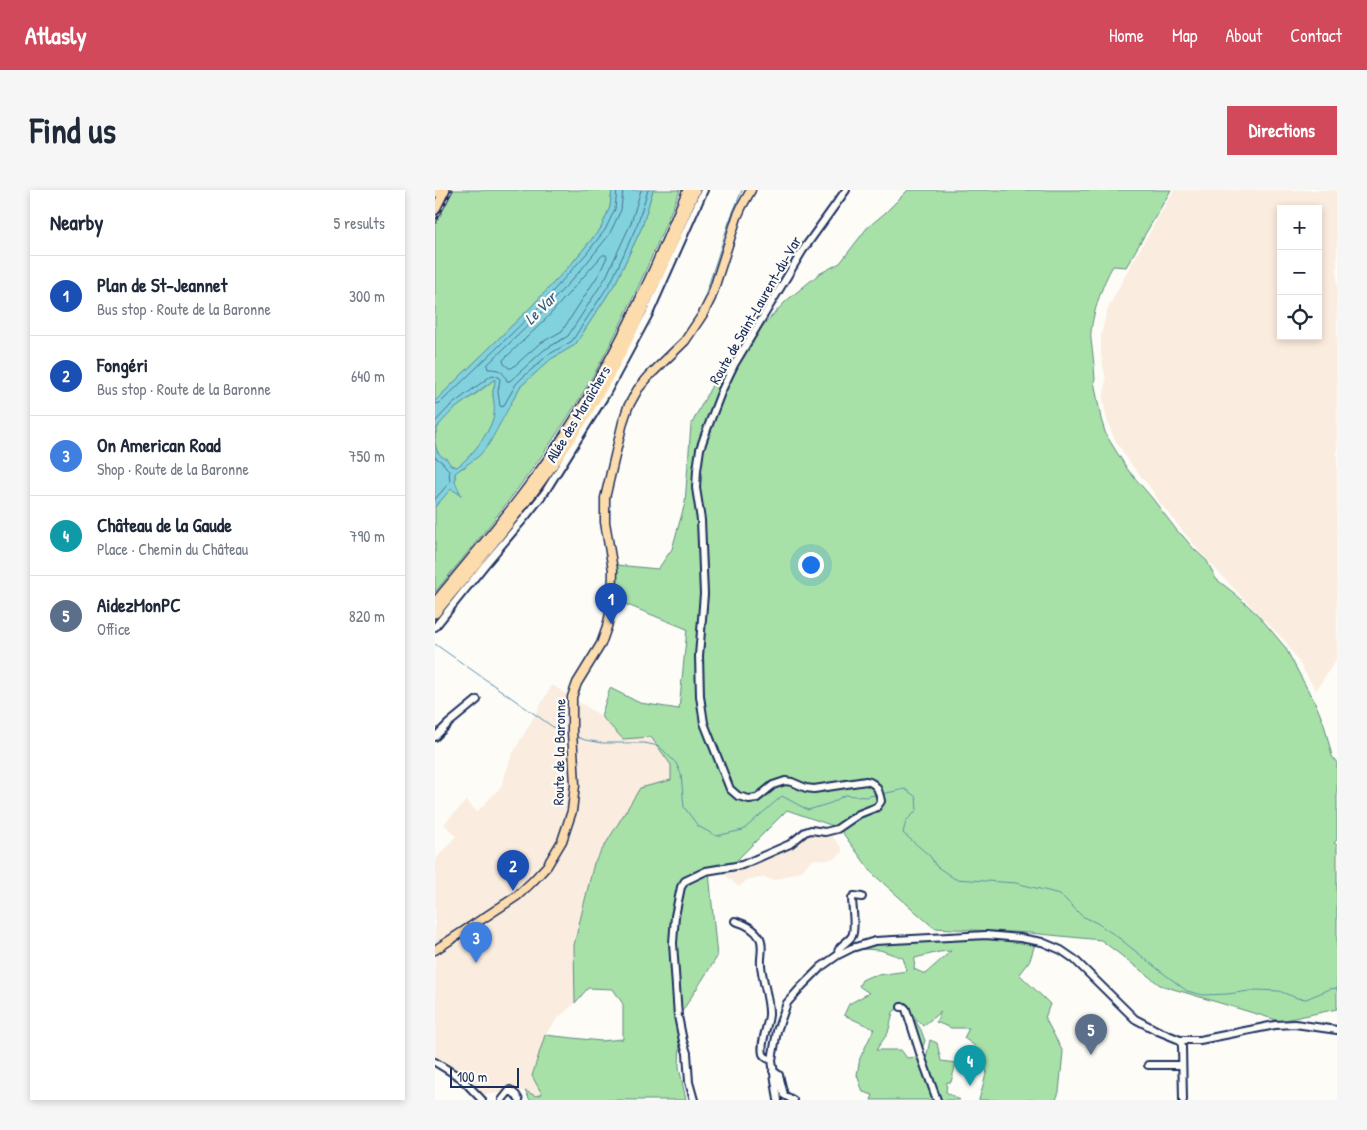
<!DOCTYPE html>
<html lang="en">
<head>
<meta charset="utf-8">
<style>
	body { margin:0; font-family:"Patrick Hand",sans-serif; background:#f6f6f7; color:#1f2937 }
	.controls { position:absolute; right:15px; top:15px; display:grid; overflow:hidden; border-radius:0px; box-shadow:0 2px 8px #0003 }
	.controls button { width:45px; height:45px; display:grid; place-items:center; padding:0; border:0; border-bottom:1px solid #e0e1e3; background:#fff; color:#1f2937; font:25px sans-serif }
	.scale { position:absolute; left:15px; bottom:12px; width:69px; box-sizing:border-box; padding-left:5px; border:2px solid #1b2f5e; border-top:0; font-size:14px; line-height:18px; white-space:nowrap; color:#1b2f5e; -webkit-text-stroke:4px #fdfcf7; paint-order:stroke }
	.you { position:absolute; left:375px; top:374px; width:18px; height:18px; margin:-12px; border:4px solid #fff; border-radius:50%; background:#1a73e8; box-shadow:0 0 0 8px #1a73e833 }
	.badge { display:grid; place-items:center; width:32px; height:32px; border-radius:50%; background:#d1495b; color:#fff; font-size:16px; font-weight:700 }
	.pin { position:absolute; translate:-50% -41px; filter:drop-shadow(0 1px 2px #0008) }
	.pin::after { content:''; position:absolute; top:26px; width:18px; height:15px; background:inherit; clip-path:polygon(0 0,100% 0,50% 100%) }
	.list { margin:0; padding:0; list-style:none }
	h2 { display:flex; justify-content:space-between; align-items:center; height:65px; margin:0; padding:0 20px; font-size:21px }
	h2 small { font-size:16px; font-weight:400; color:#747a83 }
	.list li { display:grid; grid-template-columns:32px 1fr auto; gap:15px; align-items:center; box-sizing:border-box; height:80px; padding:0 20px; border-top:1px solid #e0e1e3 }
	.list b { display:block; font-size:19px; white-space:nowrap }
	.list p { margin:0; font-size:16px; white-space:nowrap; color:#747a83 }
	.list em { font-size:16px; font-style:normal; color:#747a83 }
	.icon { flex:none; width:28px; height:28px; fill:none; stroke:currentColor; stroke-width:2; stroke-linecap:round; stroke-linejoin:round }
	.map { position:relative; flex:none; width:902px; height:910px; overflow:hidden; border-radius:0px }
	header { display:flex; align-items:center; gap:30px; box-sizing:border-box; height:70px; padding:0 25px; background:#d1495b; color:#fff }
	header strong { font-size:24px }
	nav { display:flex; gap:28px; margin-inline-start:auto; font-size:18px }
	.intro { display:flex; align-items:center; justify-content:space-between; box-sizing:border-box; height:120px; padding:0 30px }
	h1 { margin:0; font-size:35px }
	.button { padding:12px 22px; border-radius:0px; background:#d1495b; color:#fff; font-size:18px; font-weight:700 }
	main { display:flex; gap:30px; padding:0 30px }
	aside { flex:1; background:#fff; border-radius:0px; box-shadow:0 2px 8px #0003 }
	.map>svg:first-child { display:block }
</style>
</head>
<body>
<header>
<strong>Atlasly</strong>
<nav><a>Home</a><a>Map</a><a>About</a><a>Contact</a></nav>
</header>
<div class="intro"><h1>Find us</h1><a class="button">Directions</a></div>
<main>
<aside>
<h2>Nearby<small>5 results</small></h2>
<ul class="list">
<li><span class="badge" style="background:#1a4fb4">1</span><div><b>Plan de St-Jeannet</b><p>Bus stop · Route de la Baronne</p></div><em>300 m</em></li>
<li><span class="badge" style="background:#1a4fb4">2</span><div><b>Fongéri</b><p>Bus stop · Route de la Baronne</p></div><em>640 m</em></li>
<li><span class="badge" style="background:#3f7fe0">3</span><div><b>On American Road</b><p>Shop · Route de la Baronne</p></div><em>750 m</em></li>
<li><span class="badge" style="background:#0f9aa8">4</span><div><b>Château de la Gaude</b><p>Place · Chemin du Château</p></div><em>790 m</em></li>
<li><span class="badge" style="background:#5c6f8a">5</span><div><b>AidezMonPC</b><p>Office</p></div><em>820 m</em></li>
</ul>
</aside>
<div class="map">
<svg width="902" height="910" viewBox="0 0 902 910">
	<rect width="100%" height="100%" fill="#fdfcf7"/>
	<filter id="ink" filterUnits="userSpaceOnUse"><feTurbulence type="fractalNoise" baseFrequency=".02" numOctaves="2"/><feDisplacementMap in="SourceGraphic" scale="10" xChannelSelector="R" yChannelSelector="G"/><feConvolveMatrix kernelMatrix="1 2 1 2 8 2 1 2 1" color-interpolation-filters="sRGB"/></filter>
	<g filter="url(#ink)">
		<!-- built -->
		<path fill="#faecde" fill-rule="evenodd" d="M739 0H902V468L881 500 851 452 804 404 765 362 726 314 715 297 696 274 680 250 672 230 668 209 671 190 666 166V146L669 132 673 119 693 80ZM846 19H883V146H846Z
			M117 495 166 526 188 549 216 547 236 575V590L139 755 140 813 124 827 110 845 97 886 107 904 102 906 90 901 43 905 33 891 17 879 0 869V670L21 646 9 634 31 611 42 622 66 597 77 565Z
			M381 643 395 644 407 658V663L400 668 392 670 380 669 373 673 369 679 347 688 338 690 331 688 313 689 304 697 285 681 372 644Z"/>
		<!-- green -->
		<path fill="#a7e1a7" stroke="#618882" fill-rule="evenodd" d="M17 0H177L175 17 166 38 138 72 97 116 0 211V33Z
			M218 0H245C215 72 184 145 143 211 101 279 51 341 0 402V317L16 298 26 305 20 292V283L24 279 30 277 79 208 85 197 116 169 140 155 181 92 207 37Z
			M473 0H736L691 77 678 76C668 91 654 133 656 150 658 163 659 176 660 189L659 191 666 229 671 245 693 280 717 308 743 342 747 345 758 358 772 371 781 389 799 403 823 425 850 457 875 504 879 510 889 534 897 566 902 573V650L899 653 902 655V819L845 831 725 795 666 750 595 743 499 738 438 684 404 638 352 620 300 672 274 682 282 767 246 823 244 877 251 910H95L90 901 101 906 107 904 97 886 110 845 166 851 188 849V814L178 799 153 798 140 813 139 755 159 673 205 598 236 590V575L216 547 188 549 166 526 175 498 205 513 244 519 252 439 180 410 181 375 223 379 237 359 250 313 256 235 284 182 351 111 384 84 405 73 432 38 450 23Z
			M61 188C60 193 58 198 58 204 58 209 60 214 60 219 59 239 37 266 22 277 15 276 9 270 4 264 1 260 0 255 0 249 0 228 27 214 42 203 49 198 55 193 61 188Z
			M561 747 600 754 595 770 584 784 615 814 610 828 628 862 624 902 621 910H544L552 880 536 874 533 862 540 856 529 848 534 838H516L501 832 506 821 488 836 476 823 486 840 490 851 486 861 491 869 495 850 502 853 506 871 521 873 516 892H512L511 902 525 910H436L438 905 428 902 422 885 425 868 439 839 409 825 414 814 434 803 424 796 427 790 436 786 472 781 468 768 445 760 427 759 430 757 453 752 508 751ZM516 761 490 784 479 779 480 768 504 762ZM469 814 476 821 482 867 472 868 466 860H441L453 843 458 822Z"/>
		<!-- water -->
		<path fill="#82d2de" stroke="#5991ab" d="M177 0H218L207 37 181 92 140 155 116 169 85 197 54 254 44 266 20 283V292L26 305 16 299 0 317V253C1 261 4 266 12 269L16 276 22 277C36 267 53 245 58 229 61 220 58 210 58 201 59 197 60 193 60 189L18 220 3 236 1 241 0 248V211L97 116 138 72 166 38 175 17Z"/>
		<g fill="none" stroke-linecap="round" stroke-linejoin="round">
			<!-- shore -->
			<path stroke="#447091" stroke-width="1" d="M188 0 186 20 174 45 146 80 105 124 52 175 53 179C63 179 68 180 72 191H75L109 160 133 146 171 87 196 33 206 0
				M168 65H171L172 67 164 84 127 141 104 154 77 178H74L69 174 68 170 111 129Z
				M0 214 5 213 101 120 152 63 170 40 180 19 182 0
				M0 232 15 216 57 185 62 186 65 189 63 202 65 216 68 217 81 194 88 187 113 165 137 151 177 90 202 35 213 0
				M0 267 8 273 14 281 15 292 0 309"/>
			<!-- stream -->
			<path stroke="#5991ab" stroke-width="1" d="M270 106 294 32 307 0
				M0 454 118 537 133 543
				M142 547 150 550 167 553H209L224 556 241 573 246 584 249 617 263 636 281 646 308 640 347 606 373 620 396 613 410 605 431 607 443 604
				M447 604 470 599 481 607 482 620 471 631 468 643 495 666 501 676 520 689 581 693 625 704 647 726 662 733 684 748 724 780 752 801 768 805 793 804 821 800 844 801 862 808 871 809 895 799 902 798"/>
			<!-- minor casing -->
			<g stroke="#1b2f5e" stroke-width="10">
				<path id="minor" d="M0 437 49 376 92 325 110 302 171 204 214 124 269 0
					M0 547 14 533 42 510
					M300 731C310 734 320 739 325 748 329 756 325 767 326 775 327 790 335 811 334 825 333 836 325 853 328 864 330 868 334 869 337 870
					M403 765C402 755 412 754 417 746 421 738 417 717 417 708L419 706 427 707
					M466 817H469L471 819 486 866 502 910
					M745 850 747 856 748 910
					M0 872 26 888 47 910
					M713 875H746
					M338 881 344 885 349 905 358 910
					M67 910 75 900 81 905 84 910
					M259 910 254 892 252 863 248 851 243 826 238 753 240 726 246 697 250 691 271 681 307 675 355 654 370 642 376 640 390 642 402 639 424 624 442 617 446 611C444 601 442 593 431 591L379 599 371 598 357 592 350 591 338 595 322 608 314 609 303 606 295 599 269 533 265 506 264 466 269 404 266 330 261 298 262 280 265 259 271 242 287 200 299 175 368 60 411 0
					M343 910 337 870 342 841 352 813 367 796 386 777 403 765 417 758 440 751 551 745 585 748 607 752 626 760 639 769 700 829 723 841 745 850H765L840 835 860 834 902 840"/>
			</g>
			<!-- major casing -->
			<g stroke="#1b2f5e" stroke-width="11">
				<path id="major" d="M0 3 2 0
					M0 20 10 0
					M0 760 82 706 98 691 112 676 127 651 137 621 140 595 137 541V507L142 493 166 454 172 437 177 415 178 380 170 332V308L188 232 193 217 203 199 215 185 250 151 268 124 276 108 302 27 307 16 316 0"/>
			</g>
			<!-- highway casing -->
			<g stroke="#1b2f5e" stroke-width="12">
				<path id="highway" d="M0 413C50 352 102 292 143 225 166 187 188 148 206 108 223 73 238 36 253 0
					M0 423C52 361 104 299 147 231 193 158 227 79 260 0"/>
			</g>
			<!-- minor -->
			<use href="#minor" stroke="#fdfcf7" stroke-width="6"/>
			<!-- major -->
			<use href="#major" stroke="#fcdcac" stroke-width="8"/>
			<!-- highway -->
			<use href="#highway" stroke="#fcdcac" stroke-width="9"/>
			<!-- rail casing -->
			<g stroke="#1b2f5e" stroke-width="3">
				<path id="rail" d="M0 33 17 0"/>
			</g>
			<!-- rail -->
			<use href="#rail" stroke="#fdfcf7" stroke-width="1" stroke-dasharray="4" stroke-linecap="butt"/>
		</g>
	</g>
	<g text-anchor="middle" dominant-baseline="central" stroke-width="4.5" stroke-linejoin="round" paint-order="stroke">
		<!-- street labels -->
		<g font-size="15" fill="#1b2f5e" stroke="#fdfcf7">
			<text transform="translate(320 120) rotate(-60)">Route de Saint-Laurent-du-Var</text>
			<text transform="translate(143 224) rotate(-59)">Allée des Maraîchers</text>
			<text transform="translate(124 562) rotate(-89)">Route de la Baronne</text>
		</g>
		<!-- water labels -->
		<g font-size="16" font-style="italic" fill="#35587e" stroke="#fdfcf7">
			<text transform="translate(105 118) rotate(-45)">Le Var</text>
		</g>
	</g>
</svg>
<div class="controls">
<button>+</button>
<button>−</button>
<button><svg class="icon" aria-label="locate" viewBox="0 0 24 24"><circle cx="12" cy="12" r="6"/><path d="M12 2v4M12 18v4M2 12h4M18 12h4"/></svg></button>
</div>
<div class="scale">100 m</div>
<div class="you"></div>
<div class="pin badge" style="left:176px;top:434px;background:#1a4fb4">1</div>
<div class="pin badge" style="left:78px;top:701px;background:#1a4fb4">2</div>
<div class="pin badge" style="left:41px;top:773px;background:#3f7fe0">3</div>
<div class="pin badge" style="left:535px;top:896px;background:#0f9aa8">4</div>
<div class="pin badge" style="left:656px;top:865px;background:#5c6f8a">5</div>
</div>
</main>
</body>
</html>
